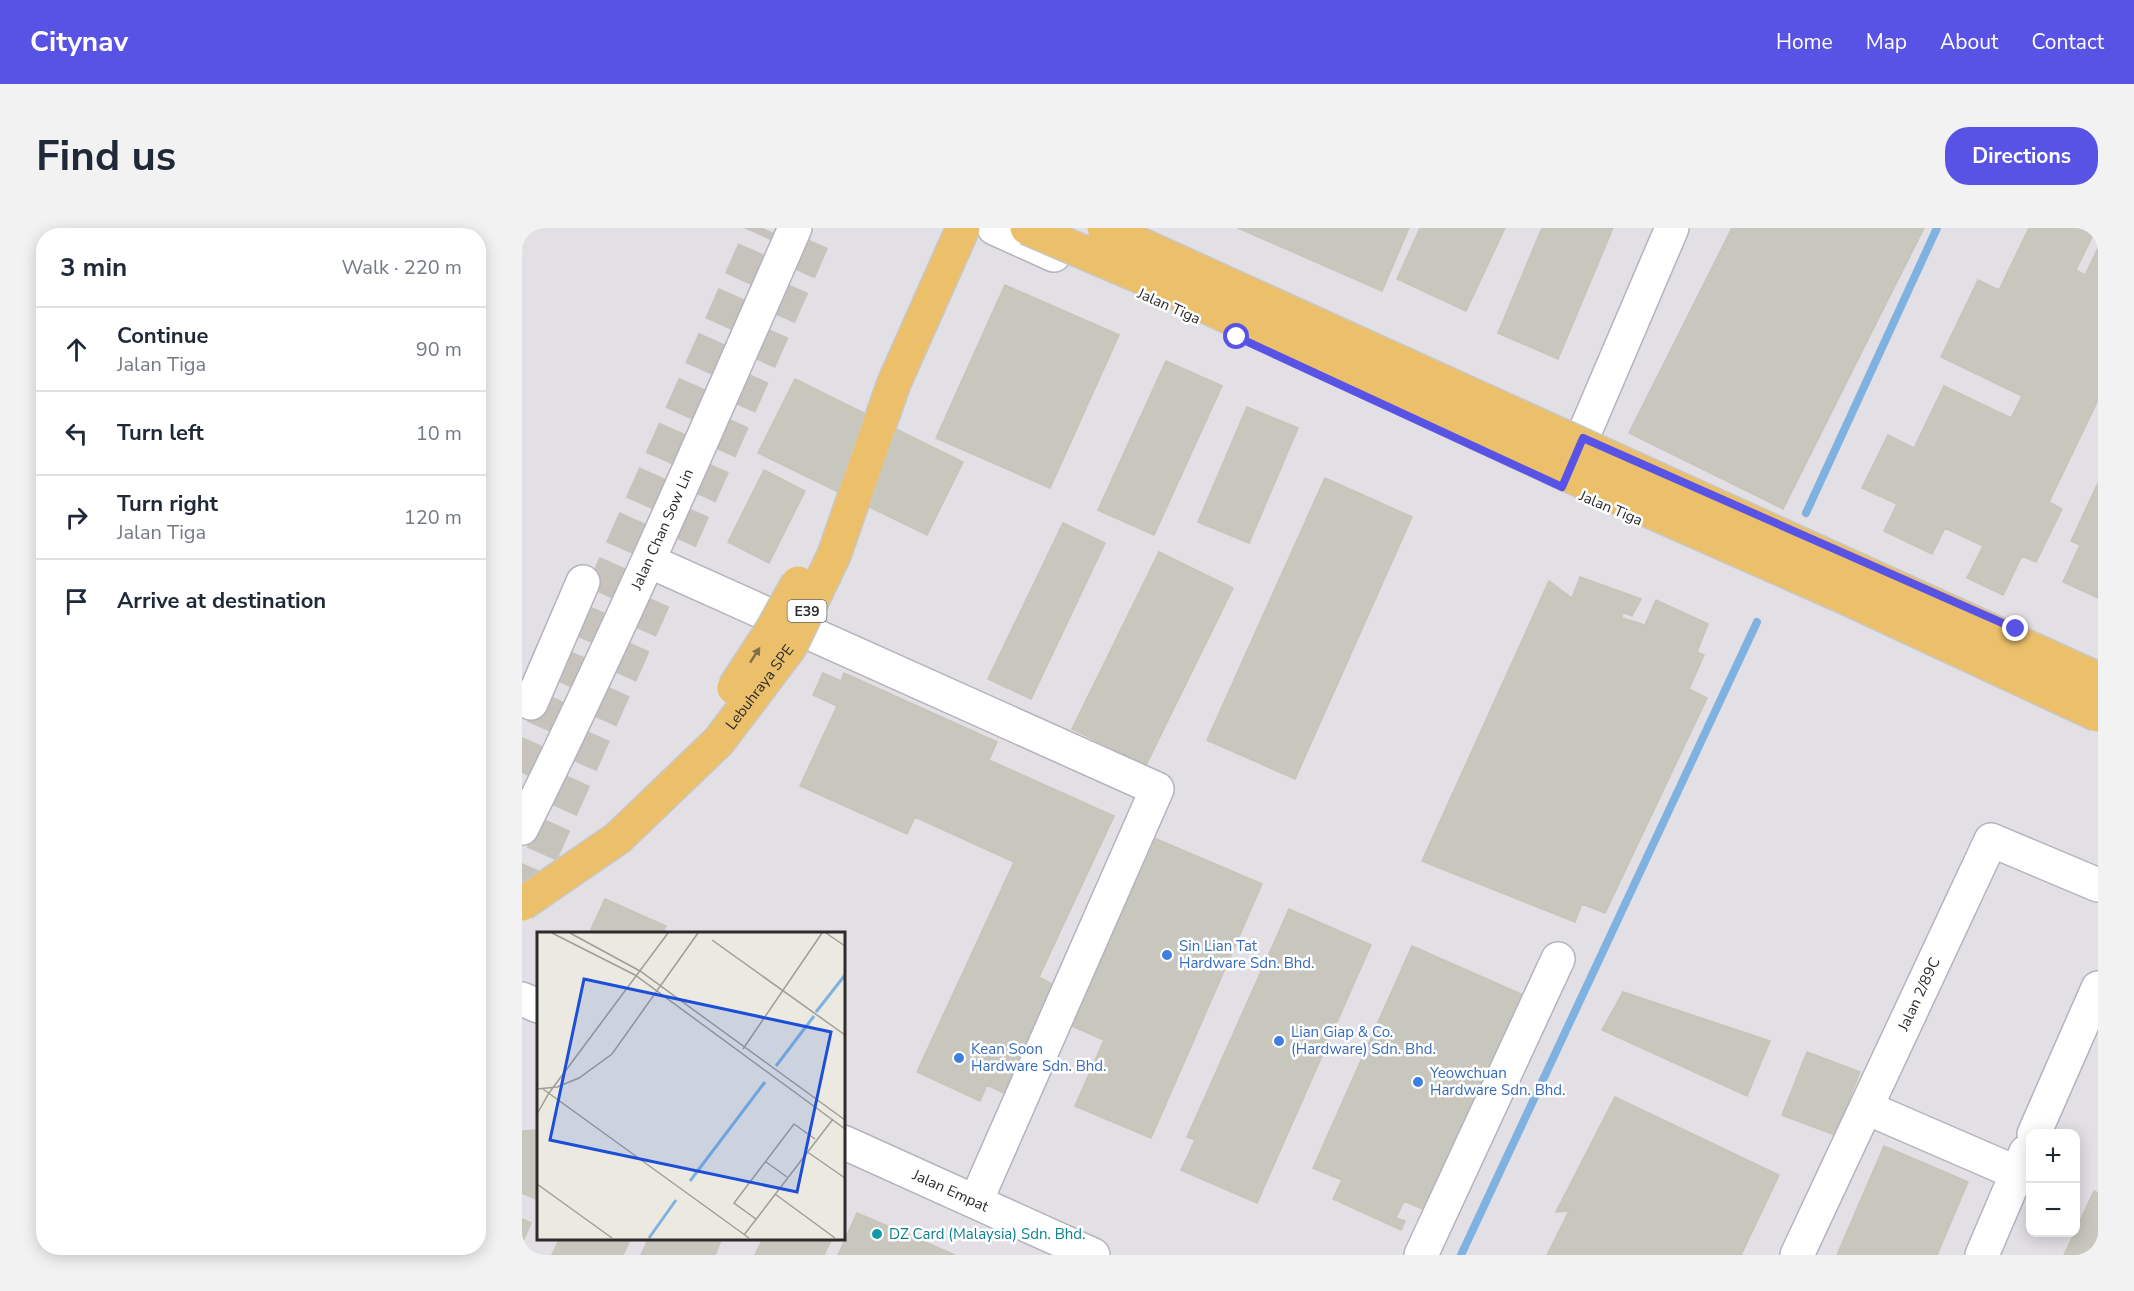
<!DOCTYPE html>
<html lang="en">
<head>
<meta charset="utf-8">
<style>
	body { margin:0; font-family:"Nunito Sans",sans-serif; background:#f2f2f3; color:#1f2937 }
	.controls { position:absolute; right:18px; bottom:18px; display:grid; overflow:hidden; border-radius:12px; box-shadow:0 3px 15px #0003 }
	.controls button { width:54px; height:54px; display:grid; place-items:center; padding:0; border:0; border-bottom:2px solid #e0e1e3; background:#fff; color:#1f2937; font:30px sans-serif }
	.stop { position:absolute; width:18px; height:18px; margin:-14px; border:4px solid #5853e5; border-radius:50%; background:#fff }
	.stop.end { background:#5853e5; border-color:#fff; box-shadow:0 2px 6px #0008 }
	.list { margin:0; padding:0; list-style:none }
	h2 { display:flex; justify-content:space-between; align-items:center; height:78px; margin:0; padding:0 24px; font-size:26px }
	h2 small { font-size:20px; font-weight:400; color:#747a83 }
	.list li { display:grid; grid-template-columns:39px 1fr auto; gap:18px; align-items:center; box-sizing:border-box; height:84px; padding:0 24px; border-top:2px solid #e0e1e3 }
	.list b { display:block; font-size:22px; white-space:nowrap }
	.list p { margin:0; font-size:20px; white-space:nowrap; color:#747a83 }
	.list em { font-size:20px; font-style:normal; color:#747a83 }
	.icon { flex:none; width:33px; height:33px; fill:none; stroke:currentColor; stroke-width:2; stroke-linecap:round; stroke-linejoin:round }
	.map { position:relative; flex:none; width:1576px; height:1027px; overflow:hidden; border-radius:24px }
	header { display:flex; align-items:center; gap:36px; box-sizing:border-box; height:84px; padding:0 30px; background:#5853e5; color:#fff }
	header strong { font-size:28px }
	nav { display:flex; gap:33px; margin-inline-start:auto; font-size:21px }
	.intro { display:flex; align-items:center; justify-content:space-between; box-sizing:border-box; height:144px; padding:0 36px }
	h1 { margin:0; font-size:42px }
	.button { padding:15px 27px; border-radius:24px; background:#5853e5; color:#fff; font-size:21px; font-weight:700 }
	main { display:flex; gap:36px; padding:0 36px }
	aside { flex:1; background:#fff; border-radius:24px; box-shadow:0 3px 15px #0003 }
	.map>svg:first-child { display:block }
</style>
</head>
<body>
<header>
<strong>Citynav</strong>
<nav><a>Home</a><a>Map</a><a>About</a><a>Contact</a></nav>
</header>
<div class="intro"><h1>Find us</h1><a class="button">Directions</a></div>
<main>
<aside>
<h2>3 min<small>Walk · 220 m</small></h2>
<ul class="list">
<li><svg class="icon" aria-label="ahead" viewBox="0 0 24 24"><path d="M12 20V5M6 11l6-6 6 6"/></svg><div><b>Continue</b><p>Jalan Tiga</p></div><em>90 m</em></li>
<li><svg class="icon" aria-label="left" viewBox="0 0 24 24"><path d="M17 20v-9H6M10 6l-5 5 5 5"/></svg><div><b>Turn left</b></div><em>10 m</em></li>
<li><svg class="icon" aria-label="right" viewBox="0 0 24 24"><path d="M7 20v-9h11M14 6l5 5-5 5"/></svg><div><b>Turn right</b><p>Jalan Tiga</p></div><em>120 m</em></li>
<li><svg class="icon" aria-label="arrive" viewBox="0 0 24 24"><path d="M6 21V4h12l-3 4 3 4H6"/></svg><div><b>Arrive at destination</b></div></li>
</ul>
</aside>
<div class="map">
<svg width="1576" height="1027" viewBox="0 0 1576 1027">
	<rect width="100%" height="100%" fill="#ece9e0"/>
	<!-- industrial -->
	<path fill="#e2dfe5" fill-rule="evenodd" d="M0 0H1576V1027H0ZM16 706H321V1010H16ZM1508 906H1554V1004H1508Z"/>
	<g fill="none" stroke-linecap="round" stroke-linejoin="round">
		<!-- stream -->
		<path stroke="#7fb2e1" stroke-width="8" d="M1284 285 1415 0
			M939 1027 1235 394"/>
	</g>
	<!-- building -->
	<path fill="#c8c7be" stroke="#c7c5b9" stroke-width="1.5" d="M716 0H887L860 63Z
		M898 0H983L944 83 875 51Z
		M1020 0H1091L1036 131 976 105Z
		M1210 0H1402L1261 281 1107 205Z
		M1507 0H1562L1572 5 1554 42 1563 47 1576 20V172L1527 274 1540 281 1514 334 1500 328 1481 367 1445 350 1461 318 1423 300 1410 326 1362 303 1375 276 1340 260 1366 207 1392 220 1422 158 1489 190 1500 168 1419 129 1456 52 1477 62Z
		M483 57 597 107 528 260 414 210Z
		M644 133 700 158 632 307 576 282Z
		M273 151 441 234 405 307 236 225Z
		M725 179 776 200 727 315 676 294Z
		M242 242 283 263 247 335 206 314Z
		M803 250 890 289 773 551 685 512Z
		M1576 255V370L1541 354 1558 317 1549 313Z
		M541 295 583 315 509 471 466 451Z
		M637 324 711 360 624 537 550 501Z
		M1058 349 1119 371 1110 388 1101 384 1100 390 1123 397 1134 372 1186 396 1175 424 1182 427 1167 461 1185 470 1083 685 1060 676 1053 694 900 633 1027 353 1050 370Z
		M301 445 319 453 322 445 475 514 467 532 592 588 517 749 532 757 482 865 465 857 458 873 395 844 492 634 393 589 385 606 278 558 315 478 291 467Z
		M632 610 740 656 629 910 553 878 582 812 550 798Z
		M83 671 144 698 140 706H67Z
		M767 681 849 717 735 975 659 942 673 912 665 909Z
		M890 718 1001 767 905 983 882 973 874 990 883 993 879 1002 811 971 820 952 791 940Z
		M1101 764 1248 813 1225 868 1080 802Z
		M1285 824 1338 844 1313 907 1260 887Z
		M1093 869 1257 947 1219 1027H1025L1047 983 1034 984Z
		M16 902V972L0 965V903Z
		M1362 918 1446 954 1415 1027H1315Z
		M1572 963 1576 965V1027H1542Z
		M335 985 433 1027H316Z
		M0 991 9 995 0 1016Z
		M38 1010H109L101 1027H30Z
		M127 1010H200L193 1027H119Z
		M241 1010H310L302 1027H233Z"/>
	<g fill="none" stroke-linecap="round" stroke-linejoin="round">
		<!-- highway-tunnel -->
		<path stroke="#c6c3bc" stroke-width="33" stroke-dasharray="33 16" stroke-linecap="butt" d="M0 545 241 0
			M0 671 297 0"/>
		<!-- minor casing -->
		<g stroke="#b4b3be" stroke-width="36">
			<g id="minor">
				<path d="M472 0 532 27"/>
				<path d="M1047 241 1150 0"/>
				<path d="M127 333 635 561 454 973"/>
				<path d="M9 475 61 354"/>
				<path id="s1" d="M0 600C98 403 185 201 273 0"/>
				<path d="M0 771 16 778"/>
				<path d="M1345 880 1495 945"/>
				<path d="M1512 906 1576 760"/>
				<path id="s2" d="M321 914 571 1027"/>
				<path d="M899 1027 1036 731"/>
				<path id="s3" d="M1275 1027 1469 612 1576 657"/>
				<path d="M1460 1027 1504 924"/>
			</g>
		</g>
		<!-- minor -->
		<use href="#minor" stroke="#fff" stroke-width="33"/>
		<!-- highway-bridge casing -->
		<g stroke="#c8c8c8" stroke-width="36" stroke-linecap="butt">
			<g id="highway-bridge">
				<path d="M505 0 640 58 1037 243 1320 368 1576 487"/>
				<path d="M582 0 1576 451"/>
				<path d="M212 460 251 400 276 355"/>
				<path id="s4" d="M0 676 96 610 197 513 268 419 312 327 372 155 441 0"/>
			</g>
		</g>
		<!-- highway-bridge -->
		<use href="#highway-bridge" stroke="#ecbf6b" stroke-width="33"/>
	</g>
	<!-- one-way arrows -->
	<defs><path id="oneway-solid" d="M-6-.8H1V-3.2L6.5 0L1 3.2V.8H-6Z" transform="scale(1.5)"/></defs>
	<use fill="#826e48" href="#oneway-solid" transform="translate(233 427) rotate(-57)"/>
	<g fill="none" stroke-linecap="round" stroke-linejoin="round">
		<!-- route -->
		<path stroke="#5853e5" stroke-width="8" d="M715 109 1040 259 1061 210 1494 401"/>
	</g>
	<!-- markers -->
	<g fill="#3f7fe0" stroke="#fff" stroke-width="2">
		<circle cx="645" cy="727" r="6"/>
		<circle cx="757" cy="813" r="6"/>
		<circle cx="437" cy="830" r="6"/>
		<circle cx="896" cy="854" r="6"/>
	</g>
	<circle fill="#0f9aa8" stroke="#fff" stroke-width="2" cx="355" cy="1006" r="6"/>
	<g text-anchor="middle" dominant-baseline="central" stroke-width="5" stroke-linejoin="round" paint-order="stroke">
		<!-- shield labels -->
		<rect fill="#fff" stroke="#6b6b6b" stroke-width="1.5" x="265.5" y="372" width="39" height="22" rx="4.5"/>
		<g font-size="14" font-weight="bold" fill="#2c2c2c">
			<text x="285" y="383">E39</text>
		</g>
		<!-- street labels -->
		<g font-size="15" fill="#2c2c2c" stroke="#fff">
			<text transform="translate(647 78) rotate(24)">Jalan Tiga</text>
			<text transform="translate(1089 280) rotate(23)">Jalan Tiga</text>
			<text stroke="none"><textPath href="#s1" startOffset="330">Jalan Chan Sow Lin</textPath></text>
			<text stroke="none"><textPath href="#s4" startOffset="324">Lebuhraya SPE</textPath></text>
			<text stroke="none"><textPath href="#s3" startOffset="288">Jalan 2/89C</textPath></text>
			<text stroke="none"><textPath href="#s2" startOffset="118">Jalan Empat</textPath></text>
		</g>
		<!-- shop labels -->
		<g font-size="15" fill="#366cbe" stroke="#fff" text-anchor="start">
			<text x="657" y="718">Sin Lian Tat<tspan x="657" dy="17">Hardware Sdn. Bhd.</tspan></text>
			<text x="769" y="804">Lian Giap &amp; Co.<tspan x="769" dy="17">(Hardware) Sdn. Bhd.</tspan></text>
			<text x="449" y="821">Kean Soon<tspan x="449" dy="17">Hardware Sdn. Bhd.</tspan></text>
			<text x="908" y="845">Yeowchuan<tspan x="908" dy="17">Hardware Sdn. Bhd.</tspan></text>
		</g>
		<!-- culture labels -->
		<g font-size="15" fill="#0d838f" stroke="#fff" text-anchor="start">
			<text x="367" y="1006">DZ Card (Malaysia) Sdn. Bhd.</text>
		</g>
	</g>
	<!-- overview -->
	<g transform="translate(15 704)">
		<rect width="308" height="308" fill="#ece9e0"/>
		<path fill="none" stroke="#7fb2e1" stroke-width="3" d="M279 80 308 43M239 134 277 84M153 249 228 150M112 306 139 268"/>
		<path fill="none" stroke="#9f9d98" stroke-width="1.5" d="M15 1 98 43 308 197M33 1 103 39 308 188M289 1 308 14M175 8 308 103M206 117 285 1M0 157 20 155 42 146 75 122 161 1M6 157 212 306M0 182 12 161 131 1M269 219 308 246M229 230 250 245M0 252 75 306M238 262 298 306M219 287 197 271 257 192 278 207M207 303 296 187"/>
		<path fill="#1d4ed8" fill-opacity="0.15" stroke="#1d4ed8" stroke-width="3" d="M47 47 294 100 260 260 13 208Z"/>
		<rect width="308" height="308" fill="none" stroke="#2c2c2c" stroke-width="3"/>
	</g>
</svg>
<div class="controls">
<button>+</button>
<button>−</button>
</div>
<div class="stop" style="left:715px;top:109px"></div>
<div class="stop end" style="left:1494px;top:401px"></div>
</div>
</main>
</body>
</html>
